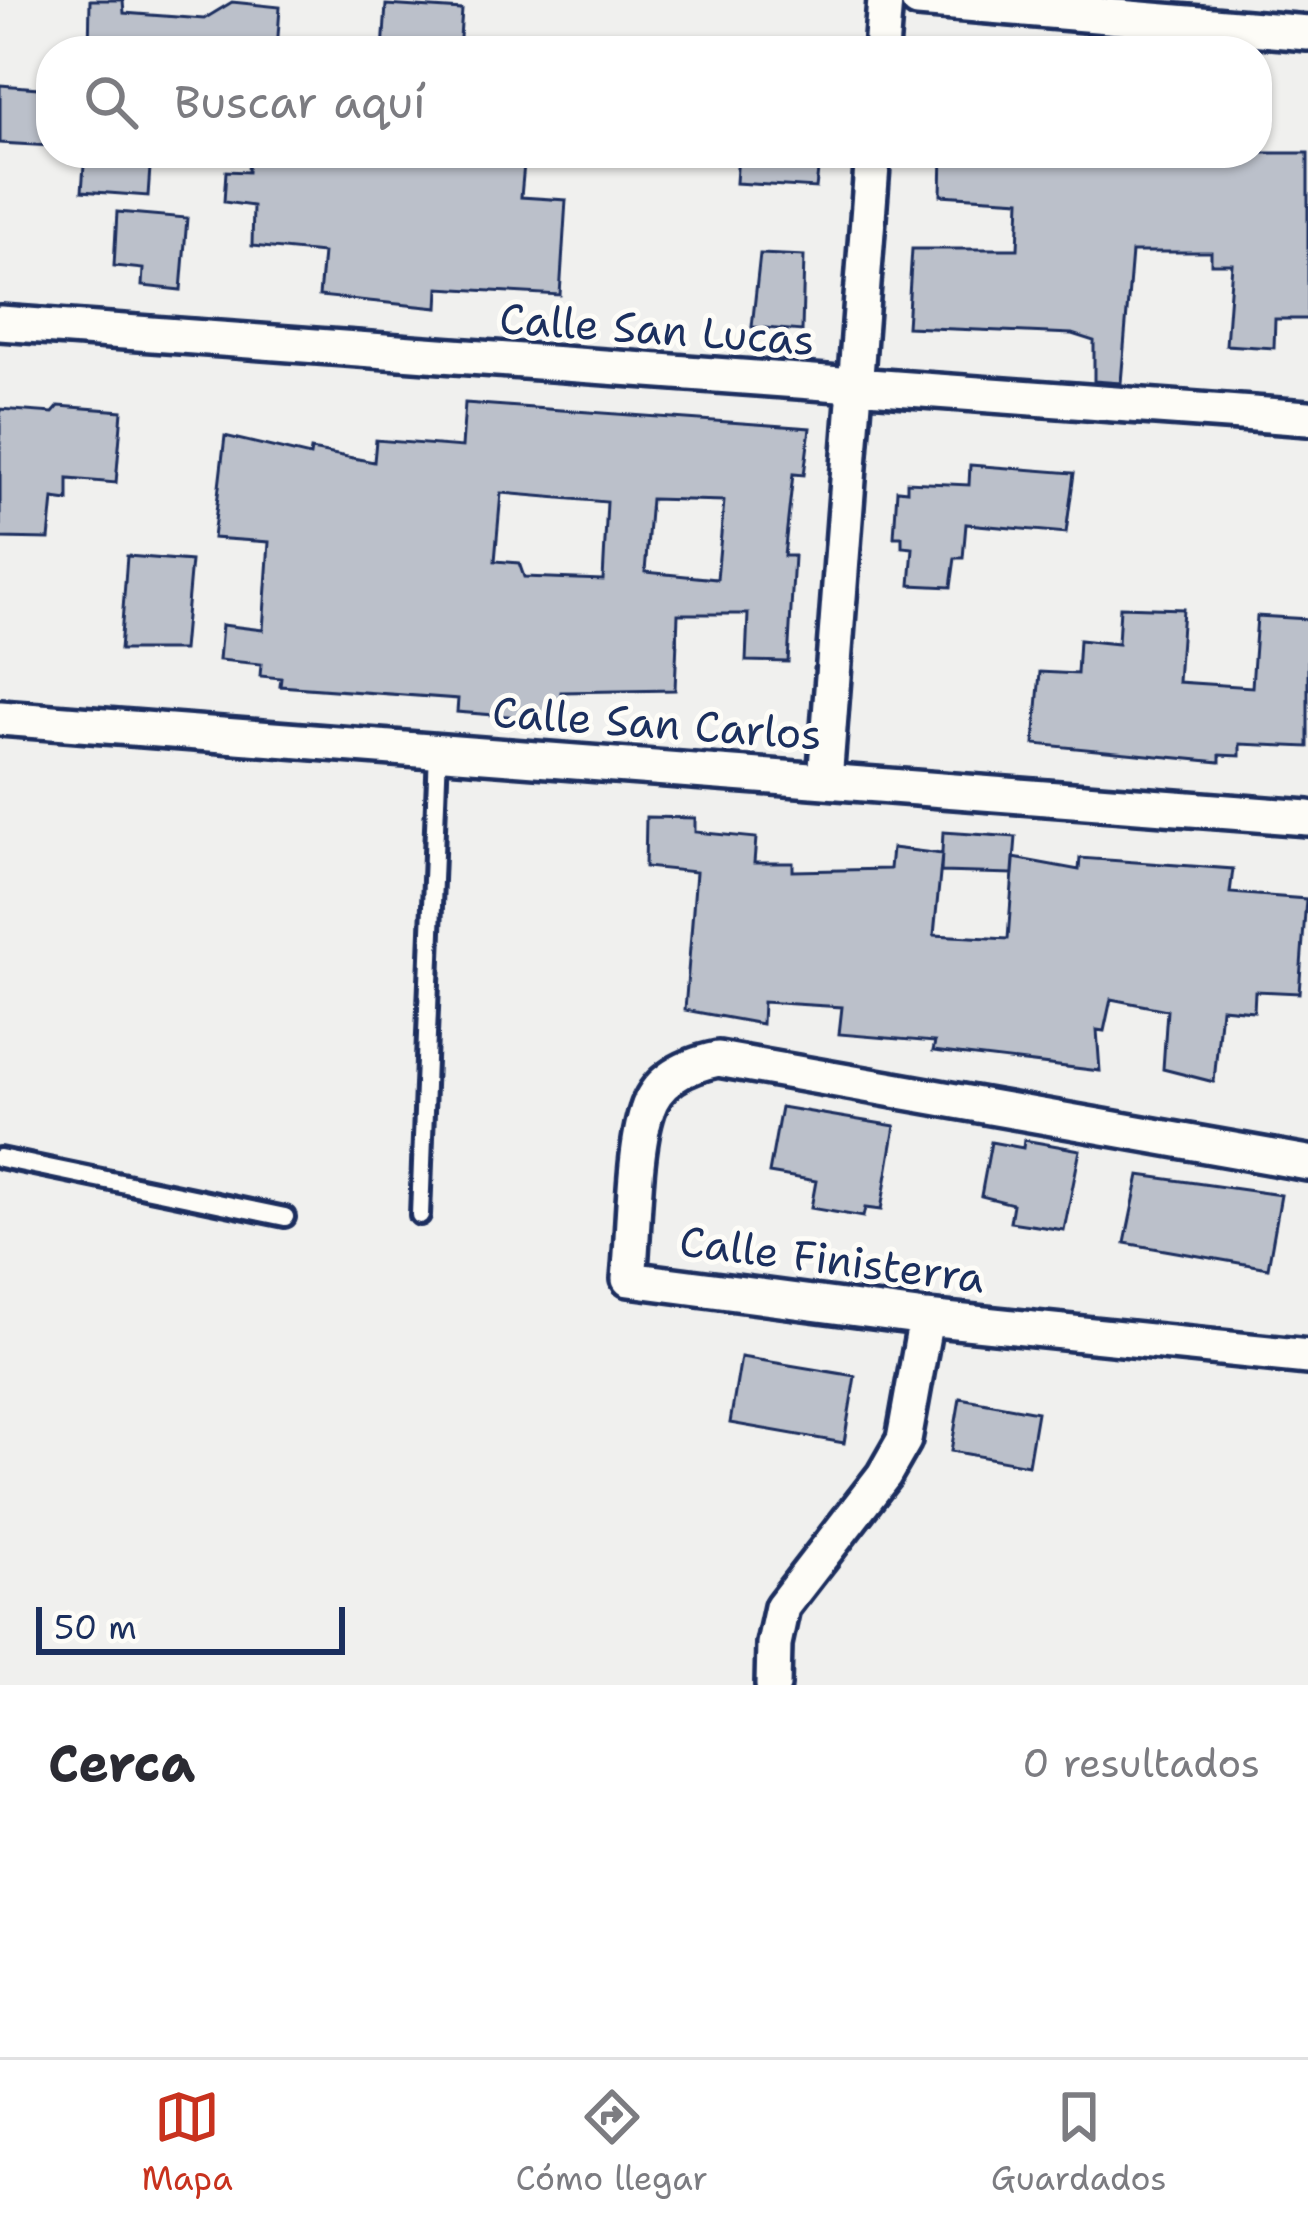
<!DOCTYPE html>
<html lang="es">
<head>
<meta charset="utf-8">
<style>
	body { margin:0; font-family:"Shantell Sans",sans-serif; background:#f2f2f3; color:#2b2b33 }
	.scale { position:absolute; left:36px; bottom:30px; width:309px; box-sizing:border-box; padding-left:12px; border:6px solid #1b2f5e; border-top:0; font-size:33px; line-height:42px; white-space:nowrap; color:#1b2f5e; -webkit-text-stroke:9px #fdfcf7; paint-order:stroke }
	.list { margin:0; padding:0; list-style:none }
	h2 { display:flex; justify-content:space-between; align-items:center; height:156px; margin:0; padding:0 48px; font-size:51px }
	h2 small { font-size:39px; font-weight:400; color:#7c7c81 }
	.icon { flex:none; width:66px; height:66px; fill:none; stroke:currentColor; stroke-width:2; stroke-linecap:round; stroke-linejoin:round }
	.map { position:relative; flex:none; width:1308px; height:1685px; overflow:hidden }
	.search { position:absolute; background:#fff; box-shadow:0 3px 9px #0004; left:36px; right:36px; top:36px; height:132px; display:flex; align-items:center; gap:30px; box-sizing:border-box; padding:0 42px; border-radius:48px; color:#7c7c81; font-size:45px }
	.sheet { height:372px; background:#fff }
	nav { display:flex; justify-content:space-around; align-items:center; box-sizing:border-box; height:168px; border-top:3px solid #e1e1e2; background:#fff; font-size:33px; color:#7c7c81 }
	nav a { display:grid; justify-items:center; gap:6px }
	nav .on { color:#c8321e }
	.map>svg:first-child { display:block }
</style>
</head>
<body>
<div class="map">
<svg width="1308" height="1685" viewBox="0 0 1308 1685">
	<rect width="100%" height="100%" fill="#f0f0ee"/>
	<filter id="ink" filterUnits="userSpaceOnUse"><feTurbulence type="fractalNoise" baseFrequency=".00833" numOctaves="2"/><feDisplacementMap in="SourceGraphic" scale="24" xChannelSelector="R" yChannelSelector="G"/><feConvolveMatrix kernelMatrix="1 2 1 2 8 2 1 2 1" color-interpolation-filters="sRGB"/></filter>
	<g filter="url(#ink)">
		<!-- building -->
		<path fill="#bbc0ca" stroke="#1b2f5e" stroke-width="3" fill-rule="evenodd" d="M90 0H123L124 13 204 19 232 2 280 7 277 51H89Z
			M386 5 462 10 459 51H383Z
			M0 85 51 89V146L0 143Z
			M85 153H151L148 196 82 191Z
			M249 153H525L521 197 566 200 560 295 439 288 438 308 319 296 323 253 252 246 253 206 224 202 226 171 248 172Z
			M738 153H820L816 188 736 183Z
			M942 153H1308V319H1275L1274 348 1226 345 1232 264H1211V252H1132L1121 383 1094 381V341L1072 334 907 327 912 249H1018L1020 200 941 195Z
			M117 212 187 218 181 290 142 286 143 269 114 266Z
			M760 254 804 256 802 331 752 327Z
			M465 403 810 428 804 475 793 474 784 556H794L788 662 746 661 748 614H678L675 690 561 692 558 720 457 712 458 699 280 686 281 678 260 676 261 664 219 660 222 625 263 630 269 542 213 538 225 436 310 456 311 450 374 462 376 440 462 447ZM501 493 607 502 603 580 524 577 519 563 495 561ZM651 499 724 501 717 579 645 572Z
			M59 406 122 411 116 483 68 479V501L53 499 49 539 0 538V409L53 413Z
			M970 465 1074 473 1066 533 966 524 963 558H955L951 587 910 585 913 548 902 547V537H894L897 490 907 491V482L969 485Z
			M127 556 191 561 183 650H120Z
			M1120 607 1183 609 1178 682 1252 687 1257 616 1308 619V747L1240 744V756L1220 755V762L1034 744 1040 672 1077 674 1079 640 1118 644Z
			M646 817 695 818V832L756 838 754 863H793V871L890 869 892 848 942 854 934 935 1008 939 1014 858 1079 870 1080 858 1233 869 1230 893 1306 899 1299 993 1255 991 1254 1011 1221 1008 1214 1082 1163 1069 1167 1010 1111 999 1104 1031 1097 1030 1100 1071 933 1051 935 1042 839 1034 842 1007 763 1002 762 1024 685 1010 696 872 645 867Z
			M943 832 1016 837 1013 874 941 872Z
			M781 1107 895 1126 881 1210 865 1208 863 1217 811 1208 816 1181 769 1173Z
			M1024 1140 1080 1150 1064 1230 1010 1222 1013 1204 981 1196 991 1142 1023 1148Z
			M1139 1175 1281 1195 1268 1268 1125 1243Z
			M741 1357 855 1376 844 1443 730 1423Z
			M960 1398 1037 1412 1028 1465 951 1451Z"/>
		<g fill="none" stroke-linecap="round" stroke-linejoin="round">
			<!-- lane casing -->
			<g stroke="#1b2f5e" stroke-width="26">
				<path id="lane" d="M0 1158 285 1217
					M420 1215 438 751"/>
			</g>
			<!-- street casing -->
			<g stroke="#1b2f5e" stroke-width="42">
				<path id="street" d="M918 0 1308 33
					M881 51 885 0
					M0 323 1308 418
					M0 718 1308 818
					M825 781 873 153
					M1308 1163 718 1059C688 1065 657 1078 647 1111 633 1153 634 1232 629 1279L926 1318 1308 1357
					M773 1685 774 1644 782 1607 884 1475 904 1440 926 1318"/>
			</g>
			<!-- lane -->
			<use href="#lane" stroke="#fdfcf7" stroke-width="16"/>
			<!-- street -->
			<use href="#street" stroke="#fdfcf7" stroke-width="33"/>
		</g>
	</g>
	<g text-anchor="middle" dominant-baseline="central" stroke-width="10" stroke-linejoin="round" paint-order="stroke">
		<!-- street labels -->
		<g font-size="42" fill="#1b2f5e" stroke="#fdfcf7">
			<text transform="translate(657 329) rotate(4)">Calle San Lucas</text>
			<text transform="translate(657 723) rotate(4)">Calle San Carlos</text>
			<text transform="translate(832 1259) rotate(7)">Calle Finisterra</text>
		</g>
	</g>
</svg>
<div class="scale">50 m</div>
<div class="search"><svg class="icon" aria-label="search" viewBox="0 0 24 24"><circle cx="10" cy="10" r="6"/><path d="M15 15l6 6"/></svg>Buscar aquí</div>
</div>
<section class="sheet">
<h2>Cerca<small>0 resultados</small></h2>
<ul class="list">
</ul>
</section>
<nav>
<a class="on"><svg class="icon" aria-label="map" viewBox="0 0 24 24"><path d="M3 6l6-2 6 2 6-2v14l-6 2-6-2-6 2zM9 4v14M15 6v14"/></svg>Mapa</a>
<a><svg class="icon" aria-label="directions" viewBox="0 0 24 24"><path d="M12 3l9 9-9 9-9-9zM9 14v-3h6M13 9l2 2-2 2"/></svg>Cómo llegar</a>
<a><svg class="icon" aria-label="saved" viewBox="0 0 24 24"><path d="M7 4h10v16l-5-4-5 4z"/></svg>Guardados</a>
</nav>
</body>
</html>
